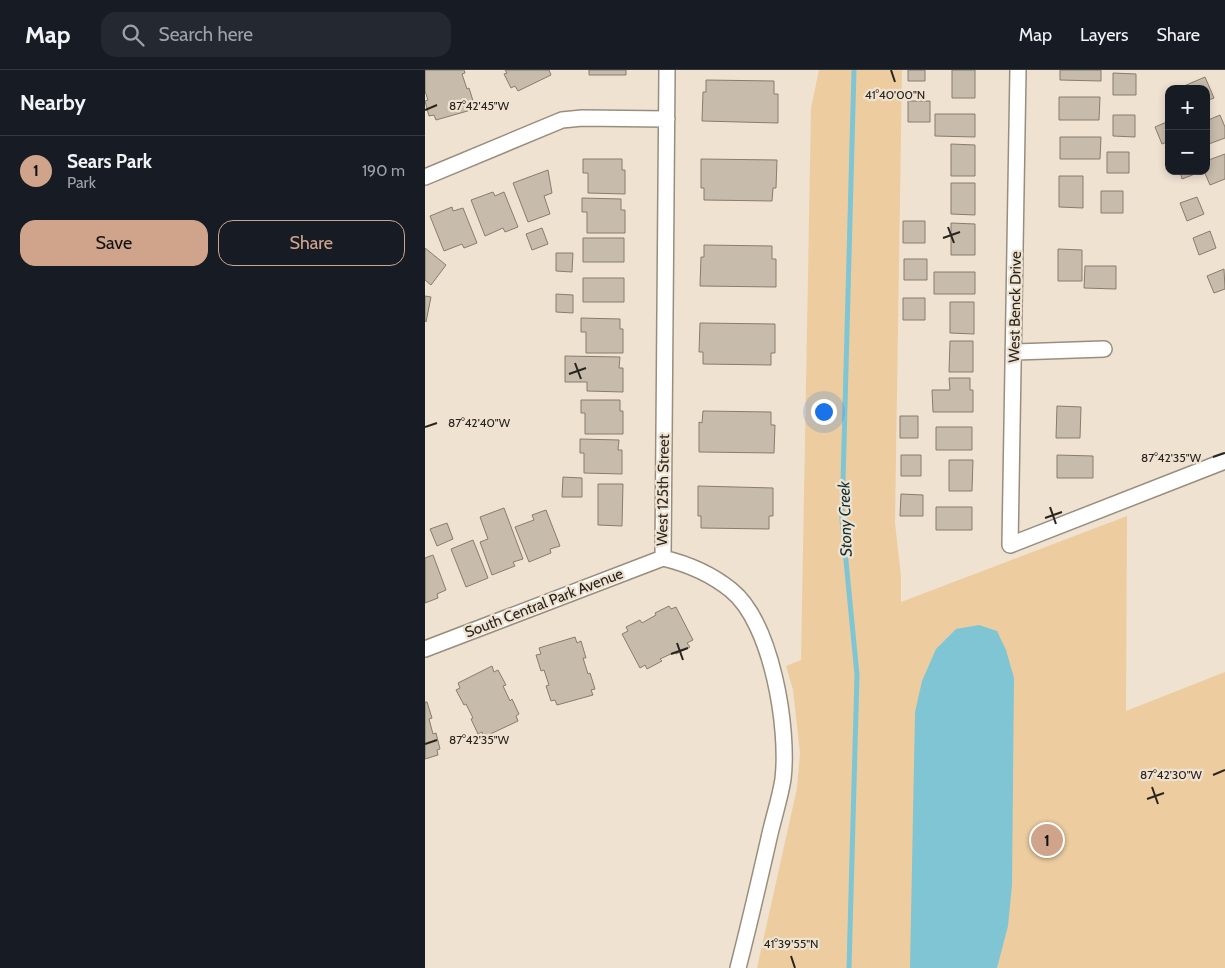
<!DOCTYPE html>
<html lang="en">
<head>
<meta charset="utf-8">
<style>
	body { margin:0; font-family:Cabin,sans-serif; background:#242831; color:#f1f3f6 }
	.controls { position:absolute; right:15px; top:15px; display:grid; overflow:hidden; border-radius:10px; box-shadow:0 2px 8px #0003 }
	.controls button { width:45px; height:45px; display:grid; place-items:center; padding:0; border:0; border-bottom:1px solid #363941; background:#171b24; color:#f1f3f6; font:25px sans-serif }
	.you { position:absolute; left:398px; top:341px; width:18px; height:18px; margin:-12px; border:4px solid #fff; border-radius:50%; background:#1a73e8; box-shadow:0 0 0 8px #1a73e833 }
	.badge { display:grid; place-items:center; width:32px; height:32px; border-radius:50%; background:#cfa48a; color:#111; font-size:16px; font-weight:700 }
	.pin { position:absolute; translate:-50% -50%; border:2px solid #fff; box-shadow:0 1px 5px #0006 }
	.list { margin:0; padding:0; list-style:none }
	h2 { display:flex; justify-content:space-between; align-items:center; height:65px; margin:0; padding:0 20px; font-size:21px }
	h2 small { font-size:16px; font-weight:400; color:#9ea1a6 }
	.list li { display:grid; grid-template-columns:32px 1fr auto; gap:15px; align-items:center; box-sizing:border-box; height:70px; padding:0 20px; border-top:1px solid #363941 }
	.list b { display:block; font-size:19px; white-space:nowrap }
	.list p { margin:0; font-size:16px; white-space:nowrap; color:#9ea1a6 }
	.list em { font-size:16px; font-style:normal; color:#9ea1a6 }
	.actions { display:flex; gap:10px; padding:15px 20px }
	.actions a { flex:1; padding:11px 0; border:1px solid #cfa48a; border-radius:15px; text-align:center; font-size:18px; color:#cfa48a }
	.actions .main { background:#cfa48a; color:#111 }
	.icon { flex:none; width:28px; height:28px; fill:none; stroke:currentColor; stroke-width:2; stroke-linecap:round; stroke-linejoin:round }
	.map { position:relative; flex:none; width:800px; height:898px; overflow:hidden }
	header { display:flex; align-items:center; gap:30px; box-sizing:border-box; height:70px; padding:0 25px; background:#171b24; border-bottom:1px solid #363941 }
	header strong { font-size:24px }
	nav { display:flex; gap:28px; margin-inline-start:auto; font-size:18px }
	.search { width:350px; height:45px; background:#242831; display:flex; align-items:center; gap:12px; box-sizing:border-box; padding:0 18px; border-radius:15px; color:#9ea1a6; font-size:19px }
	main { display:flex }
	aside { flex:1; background:#171b24 }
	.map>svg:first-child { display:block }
</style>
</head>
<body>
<header>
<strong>Map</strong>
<div class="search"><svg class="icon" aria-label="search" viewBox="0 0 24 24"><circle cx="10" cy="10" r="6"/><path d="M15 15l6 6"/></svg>Search here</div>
<nav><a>Map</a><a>Layers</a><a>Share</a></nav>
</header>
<main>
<aside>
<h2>Nearby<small></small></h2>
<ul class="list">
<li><span class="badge">1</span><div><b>Sears Park</b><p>Park</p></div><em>190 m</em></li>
</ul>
<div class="actions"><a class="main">Save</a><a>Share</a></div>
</aside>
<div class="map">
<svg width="800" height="898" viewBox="0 0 800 898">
	<rect width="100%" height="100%" fill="#efe2d1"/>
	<!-- green -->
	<path fill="#edcd9f" d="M394 0H477L470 453 476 506V532L702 446 701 641 800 602V898H332L372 718 375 683 368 620 361 596 376 590 386 38Z"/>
	<!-- water -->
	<path fill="#7fc5d4" d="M554 555 572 561 581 580 589 608 587 815 583 856 572 898H485L490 642 497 611 511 579 531 559Z"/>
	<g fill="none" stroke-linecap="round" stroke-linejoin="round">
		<!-- stream -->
		<path stroke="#7fc5d4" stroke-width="5" d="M424 898 432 605 417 449 429 0"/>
	</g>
	<!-- building -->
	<path fill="#c7bbab" stroke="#887c6d" d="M0 0H39L40 3 37 4 42 19 44 18 49 34 45 35 46 40 11 50 9 45 4 46 0 31 3 30 0 21Z
		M80 0H124L126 5 93 21 90 16 86 18 79 4 82 3Z
		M164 0H201V5H164Z
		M483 0H500V11H483Z
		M527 0H550V28H527Z
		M635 0H676V11L635 10Z
		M688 3 711 4V25H688Z
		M780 7 789 28 781 31V19H752Z
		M281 10 349 11V24H353V53L277 51 278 22H281Z
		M634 27H675L674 50H634Z
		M483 31H505V52H483Z
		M510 44H550V67L510 66Z
		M688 45H710V67L688 66Z
		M795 45 800 57V68L781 75V51Z
		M744 51V71L737 74 730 57Z
		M635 67H676L675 89H635Z
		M526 74 550 75V106H526Z
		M682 82H704V103H682Z
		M800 84V109L785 115 779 101H781V91Z
		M158 89H197V100H200V124L163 123V103H158Z
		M276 89 352 90 351 118H348L347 131 279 130V118H276Z
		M123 100 127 123 119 126 125 144 103 152 88 113Z
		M755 101H774L775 102 757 109Z
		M634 106H658V138L634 137Z
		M526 113H550V145L526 144Z
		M676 121H698V143H676Z
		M68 122 70 126 79 122 93 157 80 162 78 158 60 166 46 130Z
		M772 127 779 144 762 151 755 133Z
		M157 128 196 129V140H200V163H162V142H157Z
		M27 137 28 141 38 138 52 173 39 178 37 174 19 181 5 146Z
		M478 151H500V173H478Z
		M526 153 550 154V185H526Z
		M117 158 123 174 107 180 101 164Z
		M785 161 791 178 774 185 768 168Z
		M158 168H199V192H158Z
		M279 175 347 176V189H351V217L275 216 276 187H279Z
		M0 178 21 195 6 215 0 210Z
		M633 179 657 180V211H633Z
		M131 183H148L147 202 131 201Z
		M479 189H502V210H479Z
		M660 196H691V219L659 218Z
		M799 199 800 219 789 223 782 206Z
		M509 202H550V224H509Z
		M158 208H199V232H158Z
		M131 224 148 225V243L131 242Z
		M0 226 6 227 1 252 0 251Z
		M478 228H500V250H478Z
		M525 232H549V264L525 263Z
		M156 248 195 249V259H198V283H161V262H156Z
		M275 253 350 254V283H346V295L278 294V282H274Z
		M525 271H548V302H524Z
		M140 286 195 287 194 298H198V322L162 321V312H140Z
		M524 308H545V320H548V342H508L507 320H525Z
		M156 330H195V341H198V364H160V343H156Z
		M632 336 656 337 655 368H631Z
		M278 341 346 342V355H350L349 383 274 382V352L277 353Z
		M475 346H493V368H475Z
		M511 357H547V380H511Z
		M155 369 194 370 193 380H197V404L159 403V383H155Z
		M476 385H496V406H476Z
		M632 385 668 386V408H632Z
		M524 390H548L547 421H524Z
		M138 407 157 408V427H137Z
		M173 414H198L197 456 173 455Z
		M273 416 348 418V446H344V459L276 458V446H273Z
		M476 424 498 425V446H475Z
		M511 437H547V460H511Z
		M79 438 98 489 88 492 90 496 67 505 55 472 63 469 55 447Z
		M121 440 135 476 125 479 126 483 104 492 90 457 109 450 107 445Z
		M22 453 28 469 12 476 5 459Z
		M48 470 63 508 41 517 26 479Z
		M8 485 21 520 12 524 13 528 0 533V488Z
		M244 536 246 539 251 537 268 570 262 573 265 577 251 584 250 582 235 589 237 591 222 599 220 595 215 598 197 564 203 561 201 557 215 550 217 553 231 545 230 543Z
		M150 567 152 573 156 571 161 588H158L163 604 165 603 170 619 166 620 168 625 132 635 130 630 126 631 121 616 124 615 119 600 116 601 111 585 116 584 114 578Z
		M67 596 69 602 73 600 81 615 78 616 85 631 87 629 94 644 91 646 93 651 59 667 57 662 53 664 46 649 48 648 41 634 39 635 31 620 35 618 33 613Z
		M0 632H2L7 648 4 649 8 664 11 663 15 679 12 680 13 685 0 689Z"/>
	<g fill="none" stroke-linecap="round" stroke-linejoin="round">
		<!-- minor casing -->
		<g stroke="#998e7e" stroke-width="18">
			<path id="minor" d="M593 0 585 475 800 391
				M0 107 137 50 157 48 242 49
				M589 282 679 279
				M238 488 242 0
				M238 488C263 494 285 503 306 520 347 553 364 658 358 709 355 729 348 749 344 768 334 812 324 855 313 898
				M0 579 238 488"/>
		</g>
		<!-- minor -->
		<use href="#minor" stroke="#fff" stroke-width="15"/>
	</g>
	<!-- ticks -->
	<path fill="none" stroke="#28241e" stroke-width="2" d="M466 0 470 12M0 40 12 35M523 157 529 173M518 168 535 162M150 293 156 309M144 304 161 298M0 357 12 353M788 387 800 383M625 437 631 454M620 448 637 442M252 573 258 590M246 584 263 578M0 674 12 670M788 705 800 700M727 717 733 734M722 729 739 723M366 886 370 898"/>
	<g text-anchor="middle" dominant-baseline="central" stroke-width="4.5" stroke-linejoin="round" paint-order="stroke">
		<!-- street labels -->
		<g font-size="15" fill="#28241e" stroke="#efe2d1">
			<text transform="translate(590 237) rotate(-89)">West Benck Drive</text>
			<text transform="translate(238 420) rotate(-89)">West 125th Street</text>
			<text transform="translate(119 533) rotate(-21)">South Central Park Avenue</text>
		</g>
		<!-- water labels -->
		<g font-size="16" font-style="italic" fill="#0e3138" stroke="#efe2d1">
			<text transform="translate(420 449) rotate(-92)">Stony Creek</text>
		</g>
	</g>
	<g font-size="12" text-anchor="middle" fill="#28241e" stroke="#efe2d1" stroke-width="4.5" stroke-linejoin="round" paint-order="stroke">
		<text x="470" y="29">41°40'00"N</text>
		<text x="54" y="40">87°42'45"W</text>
		<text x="54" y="357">87°42'40"W</text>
		<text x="746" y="392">87°42'35"W</text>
		<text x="54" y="674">87°42'35"W</text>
		<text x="746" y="709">87°42'30"W</text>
		<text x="366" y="878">41°39'55"N</text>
	</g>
</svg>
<div class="controls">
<button>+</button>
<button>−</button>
</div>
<div class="you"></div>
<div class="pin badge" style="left:622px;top:770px">1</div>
</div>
</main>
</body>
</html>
